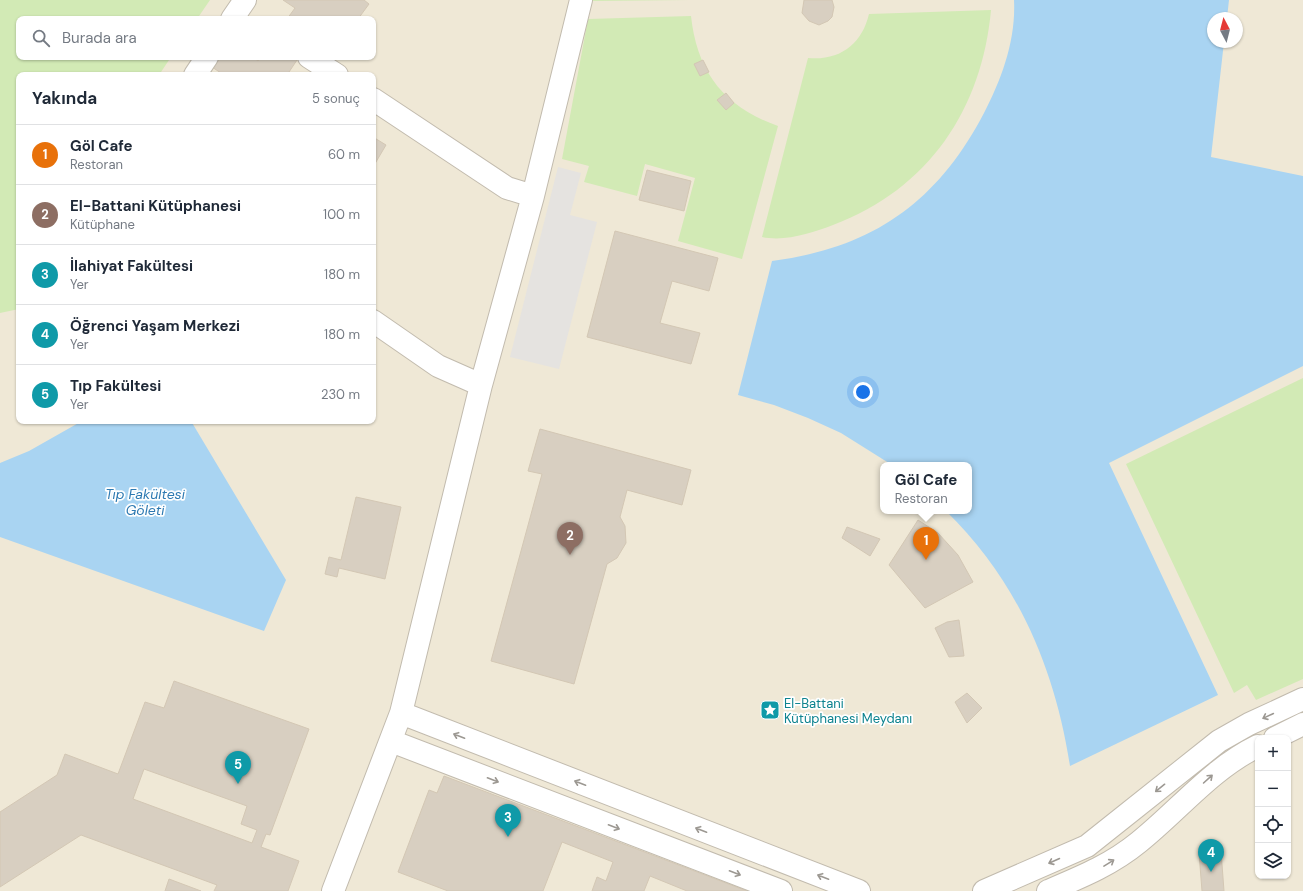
<!DOCTYPE html>
<html lang="tr">
<head>
<meta charset="utf-8">
<style>
	body { margin:0; font-family:"DM Sans",sans-serif; background:#f2f2f3; color:#1f2937 }
	.controls { position:absolute; right:12px; bottom:12px; display:grid; overflow:hidden; border-radius:8px; box-shadow:0 1px 3px #0004 }
	.controls button { width:36px; height:36px; display:grid; place-items:center; padding:0; border:0; border-bottom:1px solid #e0e1e3; background:#fff; color:#1f2937; font:20px sans-serif }
	.compass { position:absolute; left:1207px; top:12px; width:36px; height:36px; border-radius:50%; background:#fff; box-shadow:0 1px 3px #0004; rotate:353deg }
	.you { position:absolute; left:863px; top:392px; width:14px; height:14px; margin:-10px; border:3px solid #fff; border-radius:50%; background:#1a73e8; box-shadow:0 0 0 6px #1a73e833 }
	.badge { display:grid; place-items:center; width:26px; height:26px; border-radius:50%; background:#d93025; color:#fff; font-size:13px; font-weight:700 }
	.pin { position:absolute; translate:-50% -33px; filter:drop-shadow(0 1px 2px #0008) }
	.pin::after { content:''; position:absolute; top:21px; width:14px; height:12px; background:inherit; clip-path:polygon(0 0,100% 0,50% 100%) }
	.popup { position:absolute; left:880px; top:462px; width:92px; height:52px; box-sizing:border-box; display:grid; place-content:center; border-radius:8px; background:#fff; filter:drop-shadow(0 1px 3px #0005); font-size:13px; white-space:nowrap; color:#747a83 }
	.popup b { font-size:15px; color:#1f2937 }
	.popup::after { content:''; position:absolute; left:50%; top:100%; margin-left:-8px; border:8px solid transparent; border-top-color:#fff }
	.list { margin:0; padding:0; list-style:none }
	h2 { display:flex; justify-content:space-between; align-items:center; height:52px; margin:0; padding:0 16px; font-size:17px }
	h2 small { font-size:13px; font-weight:400; color:#747a83 }
	.list li { display:grid; grid-template-columns:26px 1fr auto; gap:12px; align-items:center; box-sizing:border-box; height:60px; padding:0 16px; border-top:1px solid #e0e1e3 }
	.list b { display:block; font-size:15px; white-space:nowrap }
	.list p { margin:0; font-size:13px; white-space:nowrap; color:#747a83 }
	.list em { font-size:13px; font-style:normal; color:#747a83 }
	.icon { flex:none; width:22px; height:22px; fill:none; stroke:currentColor; stroke-width:2; stroke-linecap:round; stroke-linejoin:round }
	.map { position:relative; flex:none; width:1303px; height:891px; overflow:hidden }
	.search { position:absolute; background:#fff; box-shadow:0 1px 3px #0004; left:16px; top:16px; width:360px; height:44px; display:flex; align-items:center; gap:10px; box-sizing:border-box; padding:0 14px; border-radius:8px; color:#747a83; font-size:15px }
	.panel { position:absolute; background:#fff; box-shadow:0 1px 3px #0004; left:16px; top:72px; width:360px; height:352px; border-radius:8px }
	.map>svg:first-child { display:block }
</style>
</head>
<body>
<div class="map">
<svg width="1303" height="891" viewBox="0 0 1303 891">
	<rect width="100%" height="100%" fill="#f6f3ec"/>
	<!-- education -->
	<path fill="#efe8d6" fill-rule="evenodd" d="M0 0H1303V891H0ZM1213 18H1237V42H1213ZM19 19H373V57H19ZM19 75H373V421H19ZM883 465H969V511H883ZM1258 738H1288V876H1258Z"/>
	<!-- green -->
	<path fill="#d2eab5" d="M0 0H210L197 19H19V57H171L159 75H19V309L0 313Z
		M591 0H689L591 1Z
		M991 10C982 109 929 189 833 225 812 233 785 242 762 237L808 58C840 61 862 44 869 14Z
		M691 16C697 72 724 107 778 126L742 259 678 241 695 178 645 164 637 196 584 182 589 166 562 159 588 19Z
		M1303 378V679L1256 700 1247 685 1234 693 1126 464Z"/>
	<!-- parking -->
	<path fill="#e5e3e0" d="M558 167 581 173 570 215 597 222 559 369 510 357Z"/>
	<!-- water -->
	<path fill="#a9d4f2" d="M1014 0H1229L1227 18H1213V42H1224L1211 157 1303 176V366L1109 463 1218 695 1070 766C1055 669 1018 581 946 511H969V465H892L841 433 808 418 774 405 738 395 772 261C872 248 937 203 984 113 1002 78 1016 40 1014 0Z
		M82 421H191L286 580 264 631 0 537V463L29 451Z"/>
	<!-- building -->
	<path fill="#d8cfc1" stroke="#d3c7b4" fill-rule="evenodd" d="M283 0H364L369 4 358 19H287L295 8Z
		M804 0H832L834 7 832 17 828 21 819 25 809 21 802 13Z
		M215 57H253L258 61 261 57H299L287 75H224L209 65Z
		M703 60 709 72 700 76 694 64Z
		M726 93 734 103 726 110 717 100Z
		M373 137 386 145 373 167Z
		M647 170 691 181 684 211 639 200Z
		M615 231 718 258 709 291 672 281 660 323 700 333 691 364 587 337Z
		M540 429 691 470 682 505 627 490 620 517 625 526 626 543 617 558 607 564 574 684 491 661 542 474 528 471Z
		M356 497 401 507 385 579 339 568 337 577 325 574 329 557 341 560Z
		M918 520 938 533 958 555 973 582 925 608 889 565Z
		M847 527 880 539 870 556 842 538Z
		M959 620 964 656 949 657 935 628 947 622Z
		M174 681 309 729 270 835 266 834 261 847 299 861 288 891H214L217 885 81 835 0 887V812L57 775 65 754 118 774 145 702 164 708ZM144 769 247 806 241 824 257 830 252 843 133 799Z
		M967 693 982 708 967 723 955 702Z
		M444 776 592 832 747 891H687L650 876 644 891H592L597 877 606 881 613 862 562 842 543 891H448L398 872 429 790 437 793Z
		M1221 851 1224 891H1202L1199 853Z
		M169 879 201 891H165Z"/>
	<g fill="none" stroke-linecap="round" stroke-linejoin="round">
		<!-- street casing -->
		<g stroke="#c2bbae" stroke-width="24">
			<path id="street" d="M232 19 245 0
				M309 57 337 75
				M195 75 207 57
				M373 99 507 188 533 196
				M373 321 438 366 481 385
				M401 713 859 891
				M1275 738 1303 724
				M391 741 781 891
				M333 891 401 713 481 385 533 196 581 0
				M984 891 1087 846 1219 741 1249 724 1303 699
				M1048 891C1081 877 1111 865 1139 842 1179 810 1211 769 1258 746"/>
		</g>
		<!-- street -->
		<use href="#street" stroke="#fff" stroke-width="22"/>
	</g>
	<!-- one-way arrows -->
	<defs><path id="oneway-shaft" d="M-6 0H5M1.5-3L5.5 0L1.5 3" fill="none" stroke-width="1.6" stroke-linecap="round" stroke-linejoin="round"/></defs>
	<g stroke="#9c9892">
		<use href="#oneway-shaft" transform="translate(1268 716) rotate(155)"/>
		<use href="#oneway-shaft" transform="translate(459 736) rotate(-159)"/>
		<use href="#oneway-shaft" transform="translate(1208 779) rotate(-42)"/>
		<use href="#oneway-shaft" transform="translate(493 780) rotate(21)"/>
		<use href="#oneway-shaft" transform="translate(580 783) rotate(-159)"/>
		<use href="#oneway-shaft" transform="translate(1160 788) rotate(141)"/>
		<use href="#oneway-shaft" transform="translate(614 827) rotate(21)"/>
		<use href="#oneway-shaft" transform="translate(701 830) rotate(-159)"/>
		<use href="#oneway-shaft" transform="translate(1054 861) rotate(156)"/>
		<use href="#oneway-shaft" transform="translate(1109 863) rotate(-32)"/>
		<use href="#oneway-shaft" transform="translate(735 873) rotate(21)"/>
		<use href="#oneway-shaft" transform="translate(823 877) rotate(-159)"/>
	</g>
	<!-- icons -->
	<defs>
		<g id="sight-square" transform="scale(1)"><rect x="-9" y="-9" width="18" height="18" rx="4" fill="#0f9aa8" stroke="#fff"/><path d="M0-6L1.8-2.2L6-1.7L2.9 1.2L3.7 5.4L0 3.3L-3.7 5.4L-2.9 1.2L-6-1.7L-1.8-2.2Z" fill="#fff"/></g>
	</defs>
	<g fill-rule="evenodd">
		<use href="#sight-square" x="770" y="710"/>
	</g>
	<g text-anchor="middle" dominant-baseline="central" stroke-width="3.5" stroke-linejoin="round" paint-order="stroke">
		<!-- culture labels -->
		<g font-size="13" fill="#0d838f" stroke="#fff" text-anchor="start">
			<text x="784" y="703">El-Battani<tspan x="784" dy="15">Kütüphanesi Meydanı</tspan></text>
		</g>
		<!-- water labels -->
		<g font-size="14" font-style="italic" fill="#2e7ab2" stroke="#fff">
			<text x="145" y="494">Tıp Fakültesi<tspan x="145" dy="16">Göleti</tspan></text>
		</g>
	</g>
</svg>
<div class="controls">
<button>+</button>
<button>−</button>
<button><svg class="icon" aria-label="locate" viewBox="0 0 24 24"><circle cx="12" cy="12" r="6"/><path d="M12 2v4M12 18v4M2 12h4M18 12h4"/></svg></button>
<button><svg class="icon" aria-label="layers" viewBox="0 0 24 24"><path d="M12 4l9 5-9 5-9-5zM3 14l9 5 9-5"/></svg></button>
</div>
<svg class="compass" viewBox="-18 -18 36 36"><path d="M0-13l5 13h-10z" fill="#e53935"/><path d="M0 13l5-13h-10z" fill="#747a83"/></svg>
<div class="you"></div>
<div class="pin badge" style="left:926px;top:560px;background:#e8710a">1</div>
<div class="popup"><b>Göl Cafe</b>Restoran</div>
<div class="pin badge" style="left:570px;top:555px;background:#8d6e63">2</div>
<div class="pin badge" style="left:508px;top:837px;background:#0f9aa8">3</div>
<div class="pin badge" style="left:1211px;top:872px;background:#0f9aa8">4</div>
<div class="pin badge" style="left:238px;top:784px;background:#0f9aa8">5</div>
<div class="search"><svg class="icon" aria-label="search" viewBox="0 0 24 24"><circle cx="10" cy="10" r="6"/><path d="M15 15l6 6"/></svg>Burada ara</div>
<section class="panel">
<h2>Yakında<small>5 sonuç</small></h2>
<ul class="list">
<li><span class="badge" style="background:#e8710a">1</span><div><b>Göl Cafe</b><p>Restoran</p></div><em>60 m</em></li>
<li><span class="badge" style="background:#8d6e63">2</span><div><b>El-Battani Kütüphanesi</b><p>Kütüphane</p></div><em>100 m</em></li>
<li><span class="badge" style="background:#0f9aa8">3</span><div><b>İlahiyat Fakültesi</b><p>Yer</p></div><em>180 m</em></li>
<li><span class="badge" style="background:#0f9aa8">4</span><div><b>Öğrenci Yaşam Merkezi</b><p>Yer</p></div><em>180 m</em></li>
<li><span class="badge" style="background:#0f9aa8">5</span><div><b>Tıp Fakültesi</b><p>Yer</p></div><em>230 m</em></li>
</ul>
</section>
</div>
</body>
</html>
